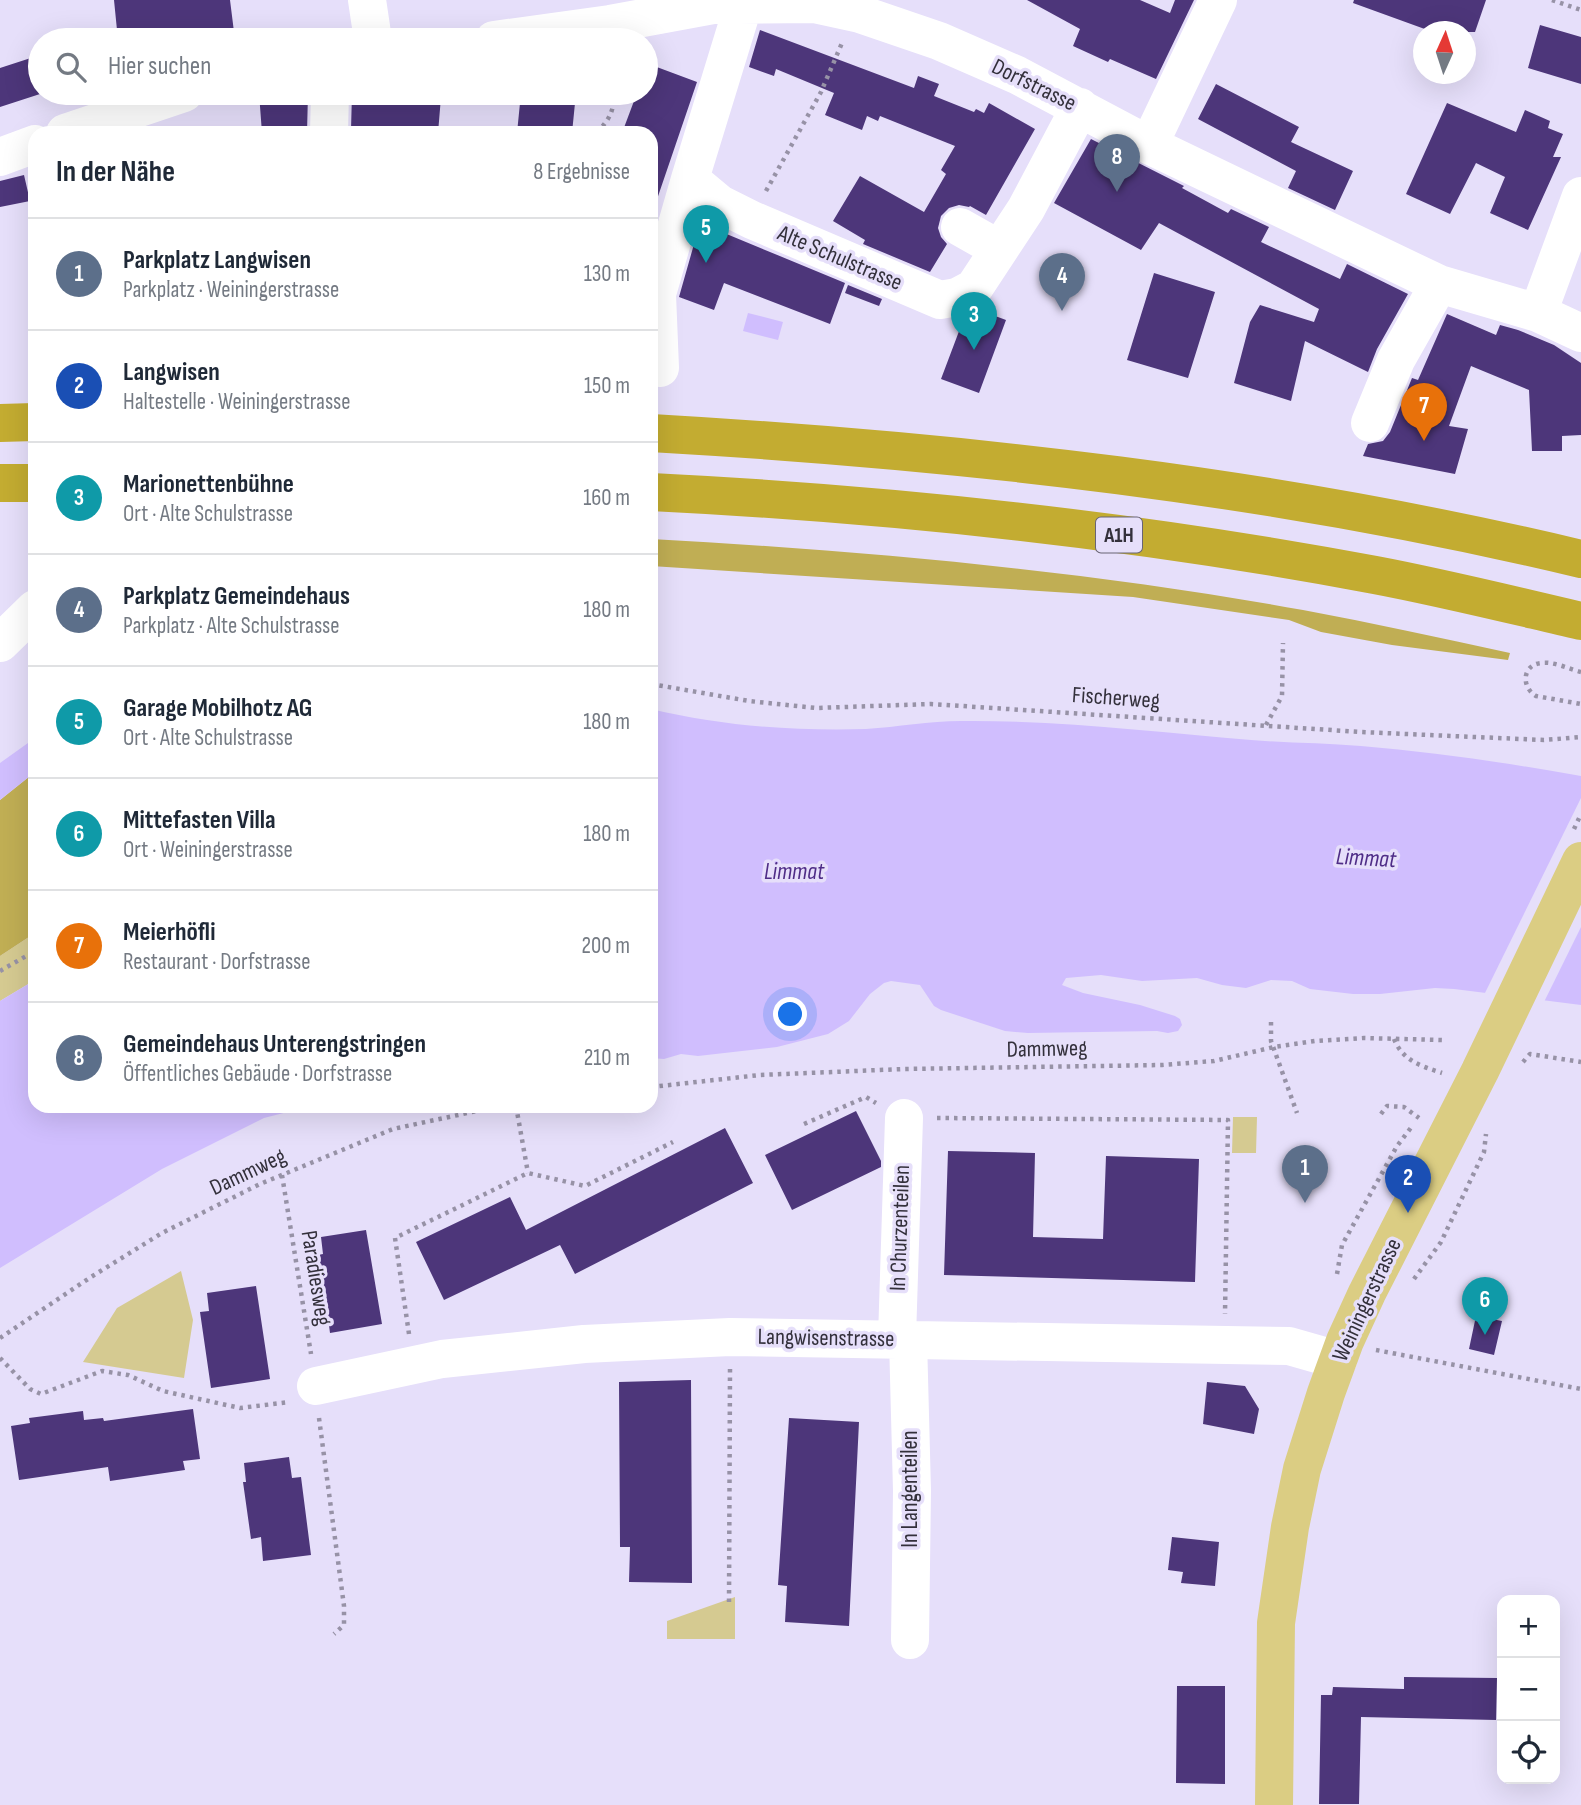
<!DOCTYPE html>
<html lang="de">
<head>
<meta charset="utf-8">
<style>
	body { margin:0; font-family:"Sofia Sans Condensed",sans-serif; background:#f6f6f7; color:#1f2937 }
	.controls { position:absolute; right:21px; bottom:21px; display:grid; overflow:hidden; border-radius:14px; box-shadow:0 7px 28px #0002 }
	.controls button { width:63px; height:63px; display:grid; place-items:center; padding:0; border:0; border-bottom:2px solid #e0e1e3; background:#fff; color:#1f2937; font:35px sans-serif }
	.compass { position:absolute; left:1413px; top:21px; width:63px; height:63px; border-radius:50%; background:#fff; box-shadow:0 7px 28px #0002; rotate:3deg }
	.you { position:absolute; left:791px; top:1015px; width:24px; height:24px; margin:-18px; border:5px solid #fff; border-radius:50%; background:#1a73e8; box-shadow:0 0 0 10px #1a73e833 }
	.badge { display:grid; place-items:center; width:46px; height:46px; border-radius:50%; background:#2563eb; color:#fff; font-size:23px; font-weight:700 }
	.pin { position:absolute; translate:-50% -58px; filter:drop-shadow(0 2px 4px #0008) }
	.pin::after { content:''; position:absolute; top:37px; width:24px; height:21px; background:inherit; clip-path:polygon(0 0,100% 0,50% 100%) }
	.list { margin:0; padding:0; list-style:none }
	h2 { display:flex; justify-content:space-between; align-items:center; height:91px; margin:0; padding:0 28px; font-size:30px }
	h2 small { font-size:23px; font-weight:400; color:#747a83 }
	.list li { display:grid; grid-template-columns:46px 1fr auto; gap:21px; align-items:center; box-sizing:border-box; height:112px; padding:0 28px; border-top:2px solid #e0e1e3 }
	.list b { display:block; font-size:26px; white-space:nowrap }
	.list p { margin:0; font-size:23px; white-space:nowrap; color:#747a83 }
	.list em { font-size:23px; font-style:normal; color:#747a83 }
	.icon { flex:none; width:38px; height:38px; fill:none; stroke:currentColor; stroke-width:2; stroke-linecap:round; stroke-linejoin:round }
	.map { position:relative; flex:none; width:1581px; height:1805px; overflow:hidden }
	.search { position:absolute; background:#fff; box-shadow:0 7px 28px #0002; left:28px; top:28px; width:630px; height:77px; display:flex; align-items:center; gap:18px; box-sizing:border-box; padding:0 24px; border-radius:38px; color:#747a83; font-size:26px }
	.panel { position:absolute; background:#fff; box-shadow:0 7px 28px #0002; left:28px; top:126px; width:630px; height:987px; border-radius:21px }
	.map>svg:first-child { display:block }
</style>
</head>
<body>
<div class="map">
<svg width="1581" height="1805" viewBox="0 0 1581 1805">
	<rect width="100%" height="100%" fill="#e6dffa"/>
	<!-- green -->
	<path fill="#d5ca91" d="M35 933V980L0 1001V956Z
		M1233 1117H1257L1256 1153H1232Z
		M181 1271 193 1320 184 1378 83 1362 117 1308Z
		M735 1597V1639H667V1621Z"/>
	<!-- forest -->
	<path fill="#c0ae54" d="M651 539C869 551 1088 571 1303 610 1372 623 1441 638 1510 653L1508 660 1392 645 1321 632 1289 620 1133 597 651 566Z
		M35 772V933L0 956V800Z"/>
	<!-- water -->
	<path fill="#d0befe" d="M748 313 783 322 778 340 743 331Z
		M651 709C721 726 794 731 866 729 898 727 929 721 961 721 1058 720 1154 732 1251 740 1287 743 1325 743 1361 746 1435 752 1508 763 1581 776V1005L1454 989 1435 988 1380 994H1353L1310 989 1292 981 1271 980 1246 988 1222 985 1197 978 1142 981 1101 975 1066 978 1062 985 1083 993 1140 1005 1175 1016 1180 1019 1182 1025 1178 1031 1168 1033 1157 1031 1028 1033 1005 1031 941 1010 934 1006 920 985 891 981 884 983 870 994 849 1021 828 1034 777 1047 698 1056 681 1054 664 1059 651 1058Z
		M35 738V772L0 800V763Z
		M35 980V1106H311L264 1118 162 1169 0 1268V1001Z"/>
	<!-- pier -->
	<path fill="#e6dffa" d="M1581 798V927L1543 1004 1483 997Z"/>
	<!-- building -->
	<path fill="#4d367a" d="M114 0H230L235 40H118Z
		M1027 0H1140L1170 13 1175 0H1194L1156 79 1110 59 1108 62 1073 46 1080 29Z
		M1354 0H1486L1475 32H1433L1353 3Z
		M1540 25 1581 37V84L1528 68Z
		M760 30 914 88 918 76 939 84 934 96 974 112 976 109 984 113 989 103 1035 129 986 215 970 206 969 207 959 205 949 208 941 216 938 228 941 237 947 244 930 272 863 244 865 240 833 221 860 176 924 212 946 174 941 170 955 146 880 116 878 121 867 116 862 130 825 115 834 93 776 69 774 76 749 67Z
		M40 55V94L0 107V68Z
		M646 63 697 82 654 208H651V133H622L637 93H646Z
		M1216 84 1299 127 1291 142 1353 171 1335 210 1288 188 1296 171 1198 119Z
		M259 93H308L307 133H262Z
		M352 93 441 97 438 133 351 130Z
		M521 93H576L572 133H517Z
		M1447 103 1516 132 1525 110 1550 121 1548 128 1563 134 1553 157H1561L1528 230 1490 213 1505 177 1476 163 1450 214 1406 194Z
		M1091 139 1184 186 1182 188 1228 213 1231 209 1269 227 1261 242 1340 279 1347 264 1408 294 1377 349 1368 372 1305 341 1291 401 1234 383 1250 322 1260 305 1314 322 1319 309 1159 223 1141 250 1054 203Z
		M24 175 30 201 0 207V181Z
		M700 223 845 283 830 324 724 283 714 310 679 297Z
		M1154 273 1215 292 1188 378 1127 360Z
		M848 285 882 299 879 306 845 293Z
		M979 310 1006 320 979 393 941 379 964 318Z
		M1447 314 1496 335 1500 325 1518 330 1554 345 1581 363V435L1562 436V451H1532L1529 390 1471 366 1449 426 1468 429 1455 474 1363 456 1368 444 1383 441 1390 432 1412 378 1418 380Z
		M856 1111 881 1161V1167L792 1210 765 1155Z
		M725 1128 753 1183 575 1274 560 1245 444 1300 416 1242 510 1197 526 1230Z
		M948 1151 1035 1153 1033 1237 1103 1239 1106 1156 1199 1159 1195 1282 944 1275Z
		M366 1230 382 1324 330 1333 327 1310 322 1311 313 1256 323 1254 321 1237Z
		M256 1286 270 1379 211 1388 200 1312 209 1311 207 1293Z
		M1476 1316 1502 1321 1494 1355 1469 1349Z
		M691 1380 692 1583 629 1582 630 1547H620L619 1382Z
		M1207 1382 1245 1386 1259 1409 1254 1434 1203 1424Z
		M193 1409 200 1459 183 1461 185 1470 110 1481 108 1467 19 1480 11 1426 30 1423 29 1418 83 1411 84 1420 103 1418 104 1421Z
		M789 1418 859 1422 849 1626 785 1622 787 1586 778 1585Z
		M289 1457 292 1478 301 1477 311 1555 263 1561 261 1537 251 1539 243 1482H246L244 1463Z
		M1172 1537 1219 1542 1215 1586 1181 1583 1183 1572 1168 1570Z
		M1404 1677 1497 1678 1496 1720 1361 1717 1359 1804H1319L1321 1695H1332L1333 1687 1404 1689Z
		M1177 1686H1225V1784L1176 1783Z"/>
	<g fill="none" stroke-linecap="round" stroke-linejoin="round">
		<!-- path -->
		<path stroke="#9792a6" stroke-width="4.5" stroke-dasharray="3.5 5" stroke-linecap="butt" d="M1552 0 1581 10
			M597 133C609 119 615 111 613 93
			M766 191 821 92 842 43
			M1581 672C1569 669 1553 661 1541 663 1522 665 1521 687 1536 696L1581 704
			M651 684 749 701 816 708 931 704 1361 732 1544 740 1581 737
			M1266 725 1282 696 1283 643
			M1574 829 1581 814
			M0 971 35 951
			M1271 1022V1041L1297 1113
			M1394 1039C1403 1061 1421 1066 1442 1073
			M1523 1062 1530 1054 1581 1062
			M651 1087 760 1075 904 1069 1162 1065 1214 1061 1274 1047 1315 1041 1364 1038 1442 1040
			M516 1106 528 1173
			M1381 1114 1387 1106 1404 1107 1419 1118
			M937 1118 1228 1120 1225 1314
			M804 1124 866 1097 876 1103
			M282 1175 311 1354
			M1337 1274 1342 1245 1397 1146 1413 1125
			M1414 1279 1441 1242 1484 1152 1486 1134
			M409 1334 395 1238 528 1173 585 1186 673 1142
			M0 1338 91 1277 162 1233 260 1184 393 1129 500 1106
			M1376 1350 1581 1389
			M0 1358 30 1389 41 1394 102 1371 128 1375 163 1391 240 1408 290 1402
			M319 1418 344 1606V1625L334 1634
			M729 1602 730 1369"/>
		<!-- minor -->
		<path stroke="#fff" stroke-width="38" d="M367 0 373 40
			M744 3 690 179 720 204 752 220 940 300 957 297 974 288 1026 209 1080 107
			M494 40 610 24 713 5 814 4 860 14 939 41 1017 75 1149 145 1439 284 1538 313 1581 333
			M65 133 184 93
			M329 133 330 93
			M1149 145 1218 0
			M0 157 35 144
			M960 227 999 249
			M1538 313 1581 196
			M660 368 657 294 690 179
			M1370 423 1396 360 1439 284
			M0 643 35 609
			M897 1338 904 1118
			M908 1339 912 1491 910 1640
			M316 1386 442 1359 584 1344 730 1337 1289 1346 1338 1360"/>
		<!-- major -->
		<path stroke="#dbcd83" stroke-width="38" d="M1274 1805 1276 1623 1290 1527 1302 1469 1326 1393 1345 1341 1367 1293 1480 1071 1581 861"/>
		<!-- highway -->
		<path stroke="#c3ac31" stroke-width="38" d="M0 423 35 422
			M651 433C964 451 1276 486 1581 559
			M0 483H35
			M651 492C893 504 1136 530 1375 575 1444 588 1512 605 1581 621"/>
	</g>
	<g text-anchor="middle" dominant-baseline="central" stroke-width="7" stroke-linejoin="round" paint-order="stroke">
		<!-- shield labels -->
		<rect fill="#e6dffa" stroke="#696474" stroke-width="2" x="1096" y="517.5" width="46" height="35" rx="5"/>
		<g font-size="21" font-weight="bold" fill="#33303b">
			<text x="1119" y="535">A1H</text>
		</g>
		<!-- street labels -->
		<g font-size="23" fill="#33303b" stroke="#e6dffa">
			<text transform="translate(1034 85) rotate(26)">Dorfstrasse</text>
			<text transform="translate(840 258) rotate(23)">Alte Schulstrasse</text>
			<text transform="translate(1116 698) rotate(4)">Fischerweg</text>
			<text transform="translate(1047 1049) rotate(-1)">Dammweg</text>
			<text transform="translate(248 1172) rotate(-25)">Dammweg</text>
			<text transform="translate(900 1228) rotate(-88)">In Churzenteilen</text>
			<text transform="translate(316 1278) rotate(81)">Paradiesweg</text>
			<text transform="translate(1367 1300) rotate(-65)">Weiningerstrasse</text>
			<text transform="translate(826 1338) rotate(1)">Langwisenstrasse</text>
			<text transform="translate(910 1489) rotate(-90)">In Langenteilen</text>
		</g>
		<!-- water labels -->
		<g font-size="24" font-style="italic" fill="#4f2d87" stroke="#e6dffa">
			<text transform="translate(1366 858) rotate(3)">Limmat</text>
			<text x="794" y="871">Limmat</text>
		</g>
	</g>
</svg>
<div class="controls">
<button>+</button>
<button>−</button>
<button><svg class="icon" aria-label="locate" viewBox="0 0 24 24"><circle cx="12" cy="12" r="6"/><path d="M12 2v4M12 18v4M2 12h4M18 12h4"/></svg></button>
</div>
<svg class="compass" viewBox="-18 -18 36 36"><path d="M0-13l5 13h-10z" fill="#e53935"/><path d="M0 13l5-13h-10z" fill="#747a83"/></svg>
<div class="you"></div>
<div class="pin badge" style="left:1305px;top:1203px;background:#5c6f8a">1</div>
<div class="pin badge" style="left:1408px;top:1213px;background:#1a4fb4">2</div>
<div class="pin badge" style="left:974px;top:350px;background:#0f9aa8">3</div>
<div class="pin badge" style="left:1062px;top:311px;background:#5c6f8a">4</div>
<div class="pin badge" style="left:706px;top:263px;background:#0f9aa8">5</div>
<div class="pin badge" style="left:1485px;top:1335px;background:#0f9aa8">6</div>
<div class="pin badge" style="left:1424px;top:441px;background:#e8710a">7</div>
<div class="pin badge" style="left:1117px;top:192px;background:#5c6f8a">8</div>
<div class="search"><svg class="icon" aria-label="search" viewBox="0 0 24 24"><circle cx="10" cy="10" r="6"/><path d="M15 15l6 6"/></svg>Hier suchen</div>
<section class="panel">
<h2>In der Nähe<small>8 Ergebnisse</small></h2>
<ul class="list">
<li><span class="badge" style="background:#5c6f8a">1</span><div><b>Parkplatz Langwisen</b><p>Parkplatz · Weiningerstrasse</p></div><em>130 m</em></li>
<li><span class="badge" style="background:#1a4fb4">2</span><div><b>Langwisen</b><p>Haltestelle · Weiningerstrasse</p></div><em>150 m</em></li>
<li><span class="badge" style="background:#0f9aa8">3</span><div><b>Marionettenbühne</b><p>Ort · Alte Schulstrasse</p></div><em>160 m</em></li>
<li><span class="badge" style="background:#5c6f8a">4</span><div><b>Parkplatz Gemeindehaus</b><p>Parkplatz · Alte Schulstrasse</p></div><em>180 m</em></li>
<li><span class="badge" style="background:#0f9aa8">5</span><div><b>Garage Mobilhotz AG</b><p>Ort · Alte Schulstrasse</p></div><em>180 m</em></li>
<li><span class="badge" style="background:#0f9aa8">6</span><div><b>Mittefasten Villa</b><p>Ort · Weiningerstrasse</p></div><em>180 m</em></li>
<li><span class="badge" style="background:#e8710a">7</span><div><b>Meierhöfli</b><p>Restaurant · Dorfstrasse</p></div><em>200 m</em></li>
<li><span class="badge" style="background:#5c6f8a">8</span><div><b>Gemeindehaus Unterengstringen</b><p>Öffentliches Gebäude · Dorfstrasse</p></div><em>210 m</em></li>
</ul>
</section>
</div>
</body>
</html>
